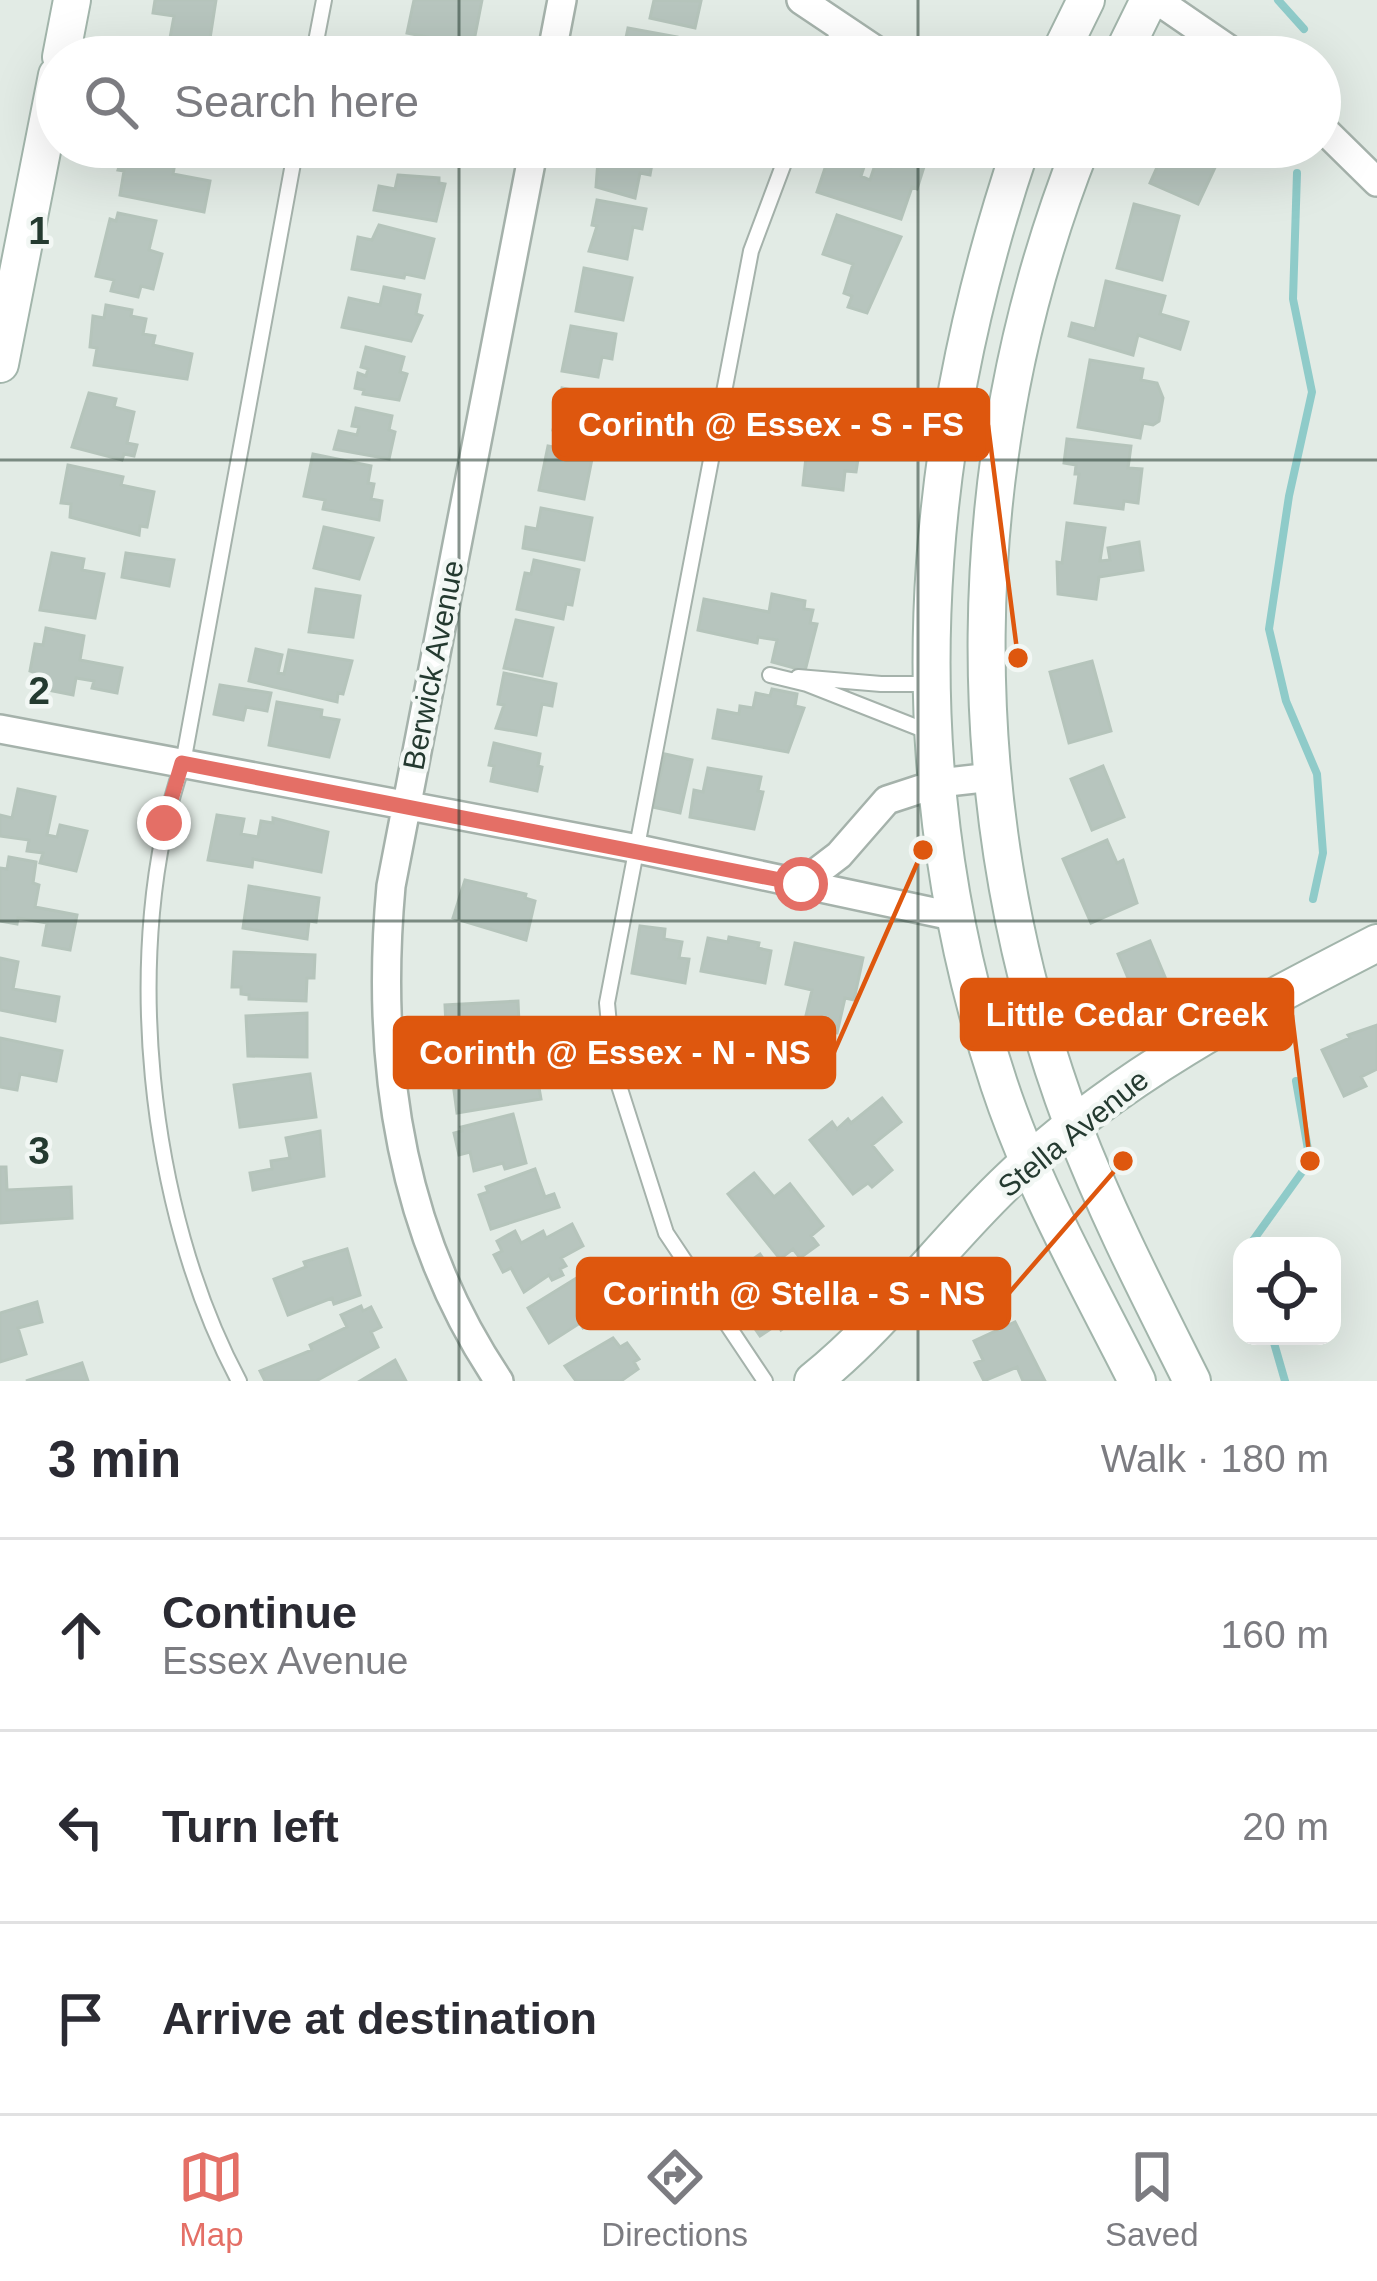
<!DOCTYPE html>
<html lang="en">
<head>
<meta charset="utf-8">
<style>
	body { margin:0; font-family:Helvetica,sans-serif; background:#f7f7f7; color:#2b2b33 }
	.controls { position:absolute; right:36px; bottom:36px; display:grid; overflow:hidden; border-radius:24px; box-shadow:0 12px 48px #0002 }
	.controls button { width:108px; height:108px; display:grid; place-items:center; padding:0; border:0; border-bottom:3px solid #e1e1e2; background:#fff; color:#2b2b33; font:60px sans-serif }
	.stop { position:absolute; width:36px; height:36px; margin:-27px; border:9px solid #e46f66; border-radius:50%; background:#fff }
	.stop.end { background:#e46f66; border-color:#fff; box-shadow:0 3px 12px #0008 }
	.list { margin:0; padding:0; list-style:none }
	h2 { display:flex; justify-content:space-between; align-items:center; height:156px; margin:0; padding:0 48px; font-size:51px }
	h2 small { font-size:39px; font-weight:400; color:#7c7c81 }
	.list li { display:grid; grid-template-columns:78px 1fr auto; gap:36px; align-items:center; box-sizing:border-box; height:192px; padding:0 48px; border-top:3px solid #e1e1e2 }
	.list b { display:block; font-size:45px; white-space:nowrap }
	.list p { margin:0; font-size:39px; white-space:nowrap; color:#7c7c81 }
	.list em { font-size:39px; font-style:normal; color:#7c7c81 }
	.icon { flex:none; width:66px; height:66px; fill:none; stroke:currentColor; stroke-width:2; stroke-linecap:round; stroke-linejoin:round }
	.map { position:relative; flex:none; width:1377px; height:1381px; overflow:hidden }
	.search { position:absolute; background:#fff; box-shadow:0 12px 48px #0002; left:36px; right:36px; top:36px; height:132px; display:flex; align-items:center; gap:30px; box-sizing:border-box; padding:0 42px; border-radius:66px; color:#7c7c81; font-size:45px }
	.sheet { height:732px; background:#fff }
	nav { display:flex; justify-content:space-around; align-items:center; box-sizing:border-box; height:168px; border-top:3px solid #e1e1e2; background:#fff; font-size:33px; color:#7c7c81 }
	nav a { display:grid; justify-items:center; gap:6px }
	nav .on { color:#e46f66 }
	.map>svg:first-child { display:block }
</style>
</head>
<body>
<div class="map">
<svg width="1377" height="1381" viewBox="0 0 1377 1381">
	<rect width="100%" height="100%" fill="#e2ebe5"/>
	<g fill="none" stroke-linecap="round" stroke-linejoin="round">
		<!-- stream -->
		<path stroke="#8fcbc9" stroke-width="8" d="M1278 0 1304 29
			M1297 173 1293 299 1312 392 1289 496 1269 629 1286 701 1317 774 1323 853 1313 899
			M1249 1246 1310 1161 1296 1081
			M1272 1336 1285 1381"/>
	</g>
	<!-- building -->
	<path fill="#b7c5be" stroke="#b5c4bb" stroke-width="3" d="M155 0H216L209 45 170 38 174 16 153 13Z
		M414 0H482L473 46 407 33Z
		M654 0 701 1 695 28 650 18Z
		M628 28 677 37 673 57H622Z
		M152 45 203 55 202 57H149Z
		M125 147H178L173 174 210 181 204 212 120 195 124 171 118 170Z
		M414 147H452L450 163 411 157Z
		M599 147 654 153 650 175 640 173 635 198 596 187Z
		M698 147H750L747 162 697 153Z
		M898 147 928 154 917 189 912 187 901 219 817 192 829 156 864 167 861 176 870 180 876 162 891 167Z
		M1166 147H1229L1222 163 1218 161 1198 204 1150 183Z
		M398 175 439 178V183L445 184 436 221 374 210 379 186 395 189Z
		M597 200 646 209 642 229 633 227 627 259 589 251 597 226 592 225Z
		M1134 204 1179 216 1162 280 1117 268Z
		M118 213 156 221 149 250 162 254 153 289 141 286 138 297 111 291 114 280 96 276 110 219 116 221Z
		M837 215 901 237 867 313 848 307 852 296 844 293 853 264 823 254Z
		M379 225 434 239 424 278 405 274 404 278 352 269 358 237 372 240Z
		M584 268 632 278 623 320 576 311Z
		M1106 281 1165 296 1160 314 1188 322 1180 349 1138 335 1133 355 1069 336 1072 323 1095 329Z
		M384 287 420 295 416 314 422 316 411 341 342 327 349 298 380 305Z
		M106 305 132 310 131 316 146 319 143 334 155 336 153 345 192 354 187 379 94 365 97 348 90 347 93 316 104 318Z
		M571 326 616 334 612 359 602 357 598 377 562 371Z
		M366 347 404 357 400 372 407 374 399 400 363 394 364 390 355 388 358 373 366 376 368 369 361 367Z
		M1090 360 1143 369 1141 380 1157 383 1163 398 1159 421 1153 425 1143 423 1140 438 1078 427Z
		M562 388 616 399 607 441 553 430Z
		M89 393 116 399 114 407 134 412 127 443 137 445 134 456 124 454 122 460 72 447Z
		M824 402 865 407 863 423H871L867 454 859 453 856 472 845 471 843 490 803 485 806 457 817 458Z
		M356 408 392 416 389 430 395 432 389 459 334 449 339 431 357 435 359 427 352 426Z
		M1067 439 1131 446 1128 468 1142 469 1138 503 1124 501 1123 509 1075 503 1079 474H1075L1076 465 1064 463Z
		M548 446 593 454 584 499 539 490Z
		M313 454 371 466 368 483 374 484 371 499 382 501 379 520 323 509 325 500 304 496Z
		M68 465 123 477 121 485 154 492 147 527 140 526 139 535 70 517 71 504 61 503Z
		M541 508 592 518 584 560 523 548 526 527 537 529Z
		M1067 523 1105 528 1100 561 1110 560 1108 548 1139 542 1143 570 1099 577 1096 599 1058 594 1057 562 1062 563Z
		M324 527 373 538 359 579 314 568Z
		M52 553 84 559 82 570 104 574 95 618 40 610Z
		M126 553 174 560 169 586 122 577Z
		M534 560 579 570 572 605 566 604 563 619 517 609 525 573 531 574Z
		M316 589 360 596 353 637 309 632Z
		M772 594 805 601 804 609 813 610 810 623 817 624 805 671 772 662 777 640 758 637 757 643 698 630 704 599 769 612Z
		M516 620 553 628 542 676 504 668Z
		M46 628 84 636 80 660 122 668 117 693 92 688 94 681 76 678 73 695 33 687 36 673 30 671 35 644 43 645Z
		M256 649 282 655 278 673 284 674 289 650 352 661 343 694 338 693 337 702 249 681Z
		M1092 661 1111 731 1069 743 1050 672Z
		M504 673 556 684 552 706 542 704 536 735 496 728 504 705 498 704Z
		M220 685 271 693 267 711 246 707 243 720 214 714Z
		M772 689 797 694 795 706 804 708 788 752 713 738 718 710 739 714 740 706 753 708 756 693 770 696Z
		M277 702 322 710 321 717 339 720 329 757 269 745Z
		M494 743 540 754 538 766 542 767 537 791 491 781 494 766 489 765Z
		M665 754 692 760 680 813 653 807Z
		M1103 766 1124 817 1092 830 1071 779Z
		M708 768 761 777 758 791 763 792 754 829 690 817 694 790 703 792Z
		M18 789 55 797 47 835 57 837 60 825 87 831 76 871 40 863 43 853 27 851 29 840 0 836V815L12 818Z
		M217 815 244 819 241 834 258 837 261 821 273 823V818L328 832 321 872 253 859 252 867 208 860Z
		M1107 840 1117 863 1123 860 1137 903 1091 923 1063 859Z
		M9 857 36 862 33 883 39 885 35 907 77 915 70 950 43 945 47 923 18 918 17 924 0 921V868L7 869Z
		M465 880 526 894 525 898 535 901 526 940 453 918Z
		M249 886 319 898 316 922 309 921 307 939 243 928Z
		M640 926 665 929 664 939 682 942 679 958 689 959 685 983 632 973Z
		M729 937 759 943 758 948 771 951 765 983 701 971 708 938 728 942Z
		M1150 941 1165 977 1133 990 1118 954Z
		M795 943 863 958 854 1000 845 998 837 1033 804 1024 812 990 786 984Z
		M234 952 315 955 314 978H307L306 1001 249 999V995L241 994V987H232Z
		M0 958 18 962 13 989 59 997 55 1021 0 1010Z
		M518 1001 520 1046 457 1049V1046H447L445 1005Z
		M307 1013V1057L248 1056 246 1016Z
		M1377 1025V1069L1361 1077 1366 1086 1344 1096 1322 1050 1350 1038 1348 1035Z
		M0 1038 62 1051 56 1081 20 1074 17 1090 0 1087Z
		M529 1055 533 1083 538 1082 541 1099 457 1113 453 1083 462 1082 459 1065Z
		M310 1074 316 1117 240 1127 234 1085Z
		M882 1098 901 1122 872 1145 892 1170 872 1187 868 1183 853 1194 810 1140 832 1122 837 1129 848 1119 851 1123Z
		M513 1114 526 1163 505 1169 503 1163 474 1171 470 1152 459 1155 454 1133 462 1131 461 1127Z
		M320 1131 324 1176 253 1190 250 1173 272 1169 271 1161 290 1158 286 1138Z
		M0 1167H6L7 1190 71 1187 72 1218 0 1223Z
		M535 1169 545 1197 554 1194 559 1207 491 1229 479 1195 488 1192 486 1187Z
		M754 1173 774 1197 790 1184 823 1226 811 1236 818 1245 800 1258 793 1249 780 1259 728 1194Z
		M572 1224 583 1246 561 1258 566 1266 560 1269 563 1275 552 1280 549 1275 524 1292 511 1268 503 1272 494 1255 502 1251 497 1241 515 1231 521 1243 543 1231 546 1238Z
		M347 1249 360 1295 334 1304 332 1298 288 1315 274 1279 306 1267 304 1262Z
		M760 1254 772 1272 768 1276 802 1315 781 1330 778 1324 760 1336 722 1281Z
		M594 1273 616 1308 583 1328 580 1323 549 1343 528 1308 583 1274 586 1279Z
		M37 1302 42 1322 18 1328 26 1354 0 1362V1313Z
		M361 1306 363 1311 371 1307 381 1327 371 1332 378 1347 316 1381H265L260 1371 312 1350 310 1345 347 1327 341 1315Z
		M1015 1322 1045 1381H1023L1017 1367 984 1381 975 1363 983 1360 974 1341Z
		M613 1338 620 1347 627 1343 639 1359 634 1362 638 1369 621 1381H576L565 1366Z
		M395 1360 406 1381H360Z
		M82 1363 88 1381H26Z"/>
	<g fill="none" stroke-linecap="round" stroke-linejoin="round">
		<!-- lane casing -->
		<g stroke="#a5b2ab" stroke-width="18">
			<path id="lane" d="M313 57 324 0
				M827 57 840 27
				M770 675 807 684 929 732
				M798 677 881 684H931
				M239 1381C148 1212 119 946 183 763L296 147
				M765 1381 666 1233 613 1067 607 1003 751 251 790 147"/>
		</g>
		<!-- street casing -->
		<g stroke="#a5b2ab" stroke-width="32">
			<path id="street" d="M801 0 886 57
				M1157 0 1240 57
				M551 57 562 0
				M1320 126 1377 182
				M1054 147 1078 157
				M0 729 638 849 957 917
				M801 884 839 855 887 800 939 783 992 777
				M499 1381C399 1233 375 1061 391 886L534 147"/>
		</g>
		<!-- secondary casing -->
		<g stroke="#a2b5ab" stroke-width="40">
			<path id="secondary" d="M61 57 72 0
				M1058 57 1086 0
				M1121 57 1149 0
				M1021 147C917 454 896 773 999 1084 1033 1187 1088 1284 1137 1381
				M1081 147C958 459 955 810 1073 1125 1107 1214 1150 1297 1192 1381
				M0 364 57 75
				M813 1381C887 1322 941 1244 1010 1179 1119 1076 1245 1011 1377 943"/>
		</g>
		<!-- lane -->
		<use href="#lane" stroke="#fff" stroke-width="14"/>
		<!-- street -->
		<use href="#street" stroke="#fff" stroke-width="27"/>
		<!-- secondary -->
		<use href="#secondary" stroke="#fff" stroke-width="36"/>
	</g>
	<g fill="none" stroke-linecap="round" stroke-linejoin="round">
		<!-- route -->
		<path stroke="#e46f66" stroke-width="15" d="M164 823 182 763 801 884"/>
	</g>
	<!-- grid -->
	<path fill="none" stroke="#243a30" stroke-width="3" stroke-opacity="0.55" d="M459 0V57M918 0V57M459 147V1381M918 147V1381M0 460H1377M0 921H1377"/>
	<g text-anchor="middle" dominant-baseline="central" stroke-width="9" stroke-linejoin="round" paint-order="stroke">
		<!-- street labels -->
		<g font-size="30" fill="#243a30" stroke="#f2f7f4">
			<text transform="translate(433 665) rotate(-79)">Berwick Avenue</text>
			<text transform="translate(1073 1133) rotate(-39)">Stella Avenue</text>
		</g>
	</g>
	<g font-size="39" text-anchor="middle" font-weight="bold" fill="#243a30" stroke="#f2f7f4" stroke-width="9" stroke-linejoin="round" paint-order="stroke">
		<text x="39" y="244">1</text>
		<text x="39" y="704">2</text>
		<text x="39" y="1164">3</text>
	</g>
	<!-- callouts -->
	<path fill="none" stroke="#de570e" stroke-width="4.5" d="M1018 658L988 425M1310 1161L1292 1015M923 850L834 1052M1123 1161L1009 1293"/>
	<g fill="#de570e" stroke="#f2f7f4" stroke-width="4.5">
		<circle cx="1018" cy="658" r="12"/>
		<circle cx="1310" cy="1161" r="12"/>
		<circle cx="923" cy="850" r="12"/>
		<circle cx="1123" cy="1161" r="12"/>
	</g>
	<g fill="#de570e" stroke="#de570e" stroke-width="4.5">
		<rect x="554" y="390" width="434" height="69" rx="12"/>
		<rect x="962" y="980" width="330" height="69" rx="12"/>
		<rect x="395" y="1018" width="439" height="69" rx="12"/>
		<rect x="578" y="1259" width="431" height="69" rx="12"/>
	</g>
	<g font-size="33" text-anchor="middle" font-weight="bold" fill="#fff">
		<text x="771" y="436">Corinth @ Essex - S - FS</text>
		<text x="1127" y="1026">Little Cedar Creek</text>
		<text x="615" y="1064">Corinth @ Essex - N - NS</text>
		<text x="794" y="1305">Corinth @ Stella - S - NS</text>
	</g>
</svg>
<div class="controls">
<button><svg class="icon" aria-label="locate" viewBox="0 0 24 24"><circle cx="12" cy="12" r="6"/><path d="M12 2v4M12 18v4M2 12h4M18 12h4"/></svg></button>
</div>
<div class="stop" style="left:801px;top:884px"></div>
<div class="stop end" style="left:164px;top:823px"></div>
<div class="search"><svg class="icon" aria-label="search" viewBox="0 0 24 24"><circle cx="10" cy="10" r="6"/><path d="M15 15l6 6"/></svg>Search here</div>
</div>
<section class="sheet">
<h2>3 min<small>Walk · 180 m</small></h2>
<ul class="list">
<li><svg class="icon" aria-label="ahead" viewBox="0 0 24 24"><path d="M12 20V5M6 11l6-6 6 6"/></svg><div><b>Continue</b><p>Essex Avenue</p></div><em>160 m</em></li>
<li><svg class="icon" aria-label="left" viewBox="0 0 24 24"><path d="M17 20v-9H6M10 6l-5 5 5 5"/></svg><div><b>Turn left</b></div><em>20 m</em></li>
<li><svg class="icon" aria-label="arrive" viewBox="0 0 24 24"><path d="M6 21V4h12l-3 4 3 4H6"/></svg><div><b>Arrive at destination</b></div></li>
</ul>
</section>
<nav>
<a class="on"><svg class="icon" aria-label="map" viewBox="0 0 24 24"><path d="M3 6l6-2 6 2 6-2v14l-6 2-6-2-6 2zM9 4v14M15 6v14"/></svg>Map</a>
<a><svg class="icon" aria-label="directions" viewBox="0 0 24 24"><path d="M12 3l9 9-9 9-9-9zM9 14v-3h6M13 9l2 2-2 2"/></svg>Directions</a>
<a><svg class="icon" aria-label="saved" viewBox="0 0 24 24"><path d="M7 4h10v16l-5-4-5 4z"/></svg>Saved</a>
</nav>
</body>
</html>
